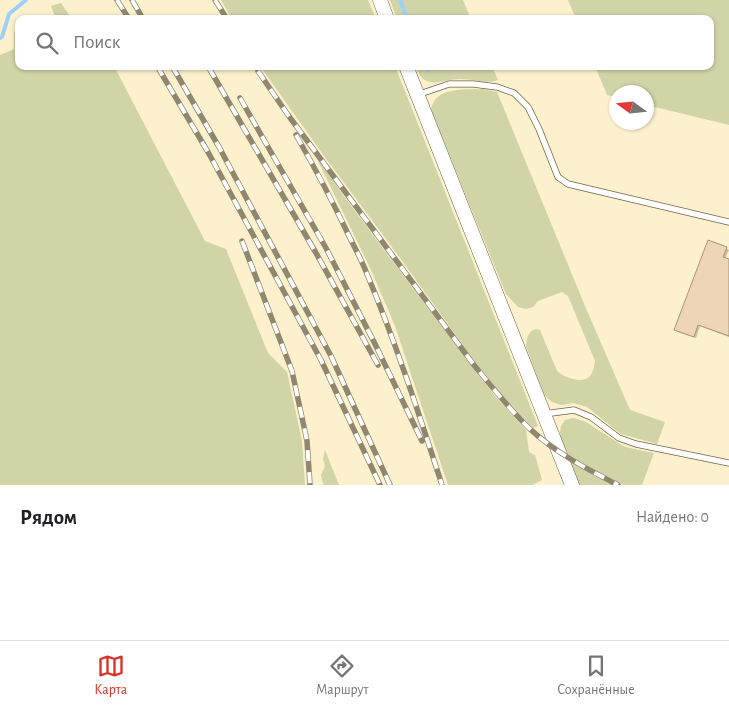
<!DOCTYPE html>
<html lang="ru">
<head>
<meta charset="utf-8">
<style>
	body { margin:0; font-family:"Alegreya Sans",sans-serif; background:#f6f6f6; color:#202124 }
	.compass { position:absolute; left:609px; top:85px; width:45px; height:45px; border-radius:50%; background:#fff; box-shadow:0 1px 4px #0004; rotate:285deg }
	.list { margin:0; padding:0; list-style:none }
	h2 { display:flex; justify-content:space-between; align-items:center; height:65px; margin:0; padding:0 20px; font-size:21px }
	h2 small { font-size:16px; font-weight:400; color:#757577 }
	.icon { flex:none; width:28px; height:28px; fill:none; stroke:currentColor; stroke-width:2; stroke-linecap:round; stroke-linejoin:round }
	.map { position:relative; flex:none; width:729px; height:485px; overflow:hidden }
	.search { position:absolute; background:#fff; box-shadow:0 1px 4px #0004; left:15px; right:15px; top:15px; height:55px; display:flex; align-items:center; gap:12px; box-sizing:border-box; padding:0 18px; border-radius:10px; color:#757577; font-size:19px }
	.sheet { height:155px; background:#fff }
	nav { display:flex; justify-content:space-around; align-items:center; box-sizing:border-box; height:70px; border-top:1px solid #e0e0e0; background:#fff; font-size:14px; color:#757577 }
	nav a { display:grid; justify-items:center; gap:2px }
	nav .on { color:#d93025 }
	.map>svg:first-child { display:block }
</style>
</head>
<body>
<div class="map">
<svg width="729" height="485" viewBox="0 0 729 485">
	<rect width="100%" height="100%" fill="#fcf1cc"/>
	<!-- green -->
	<path fill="#d0d4a7" d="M221 0H368L376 19H232Z
		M390 0H463L471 19H397Z
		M568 0H729V125L647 105 646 92H616V97L607 95 595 66H710V19H576Z
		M61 3 72 19H56L51 6Z
		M19 27V66H114L205 241 226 249 268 353 287 372 302 441 305 485H0V55L14 49V32Z
		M260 66H395L538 426 533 428 501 394 476 363 392 247 324 156Z
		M416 66H492L498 80C486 85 472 78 459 79 449 79 436 85 427 81 421 79 418 73 416 66Z
		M483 89 497 92 585 306 630 410 665 422 657 444 621 434 587 407 573 403 562 405 552 402 544 395 526 346 527 338 531 331 536 329 540 330 557 371C563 377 581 384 589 377 593 373 594 367 595 361L568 296 562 292 538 301 533 307 526 309 518 307 506 294 431 110C435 86 464 90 483 89Z
		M319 160 343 195 472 367 496 397 526 430 529 452 535 455 542 480 532 485H448L395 326 371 270 318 161Z
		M574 418 586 422 623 446 634 449 654 453 642 485H624L592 469 569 455 561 440 560 432 561 426 565 420Z
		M325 450 339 485H325L323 484 321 475 325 466 323 459Z
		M571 462 614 485H579Z"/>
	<!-- shadow -->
	<path fill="#0003" d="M726 248 729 250 725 259 729 261V337L700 326 696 338 678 332 676 329Z"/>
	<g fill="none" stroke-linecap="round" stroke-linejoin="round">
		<!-- stream -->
		<path stroke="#9ed0f9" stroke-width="4" d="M400 0 407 19
			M0 38 2 37 9 14 26 0
			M426 66 428 70"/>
	</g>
	<!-- building -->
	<path fill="#eed5b6" stroke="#a99275" d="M708 240 727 247 723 257 729 259V336L698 325 694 337 674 330Z"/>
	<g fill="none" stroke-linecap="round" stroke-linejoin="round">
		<!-- service casing -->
		<g stroke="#6f6545" stroke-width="7">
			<path id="service" d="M417 95 449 84H473L497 87 514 93 528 107 539 129 558 177 568 184 729 222
				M544 414 574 410 591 417 619 438 636 444 729 463"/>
		</g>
		<!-- tertiary casing -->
		<g stroke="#6f6545" stroke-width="15">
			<path id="tertiary" d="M380 0 387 19
				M406 66 572 485"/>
		</g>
		<!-- service -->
		<use href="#service" stroke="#fff" stroke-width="5.5"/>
		<!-- tertiary -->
		<use href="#tertiary" stroke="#fff" stroke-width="14"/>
		<!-- rail casing -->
		<g stroke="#8f876e" stroke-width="5.5">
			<path id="rail" d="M117 0 129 19
				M132 0 143 19
				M215 0 227 19
				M157 66 208 152 321 360 380 485
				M172 66 219 147 331 356 390 485
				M209 68 316 253 378 365
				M258 71 288 115 474 365C492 387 510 410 530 429 556 453 587 469 618 485
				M240 98 326 248 375 344 422 441
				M296 135C315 168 333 202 349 236 355 248 362 261 367 274 396 343 419 414 442 485
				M242 241 292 371 307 441 310 485"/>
		</g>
		<!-- rail -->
		<use href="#rail" stroke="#fff" stroke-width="4" stroke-dasharray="11" stroke-linecap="butt"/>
	</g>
</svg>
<svg class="compass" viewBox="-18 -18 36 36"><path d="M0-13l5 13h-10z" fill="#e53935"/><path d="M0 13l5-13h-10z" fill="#757577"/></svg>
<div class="search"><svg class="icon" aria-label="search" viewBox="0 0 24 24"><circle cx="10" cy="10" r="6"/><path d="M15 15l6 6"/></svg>Поиск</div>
</div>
<section class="sheet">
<h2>Рядом<small>Найдено: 0</small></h2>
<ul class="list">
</ul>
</section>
<nav>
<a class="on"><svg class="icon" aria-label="map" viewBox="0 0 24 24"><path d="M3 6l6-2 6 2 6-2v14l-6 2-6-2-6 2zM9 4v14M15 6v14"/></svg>Карта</a>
<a><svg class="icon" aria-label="directions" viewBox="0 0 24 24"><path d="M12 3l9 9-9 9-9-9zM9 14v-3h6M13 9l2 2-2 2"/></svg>Маршрут</a>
<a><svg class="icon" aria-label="saved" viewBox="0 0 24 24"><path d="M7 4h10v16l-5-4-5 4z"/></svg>Сохранённые</a>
</nav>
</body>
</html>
